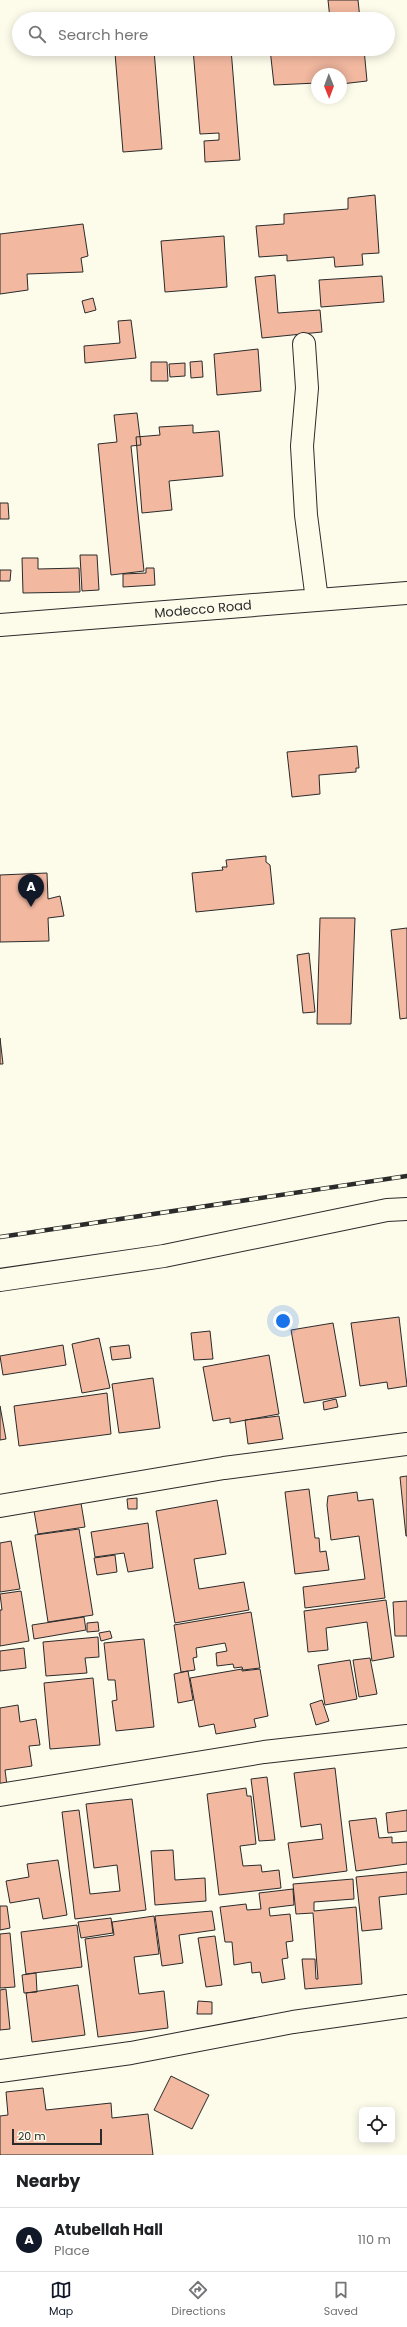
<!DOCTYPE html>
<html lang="en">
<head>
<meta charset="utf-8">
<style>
	body { margin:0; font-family:Poppins,sans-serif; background:#f6f6f6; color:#202124 }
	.controls { position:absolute; right:12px; bottom:12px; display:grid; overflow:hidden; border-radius:6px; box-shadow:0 2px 10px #0003 }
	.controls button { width:36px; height:36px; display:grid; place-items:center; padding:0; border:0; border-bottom:1px solid #e0e0e0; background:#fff; color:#202124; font:20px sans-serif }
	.compass { position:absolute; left:311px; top:68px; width:36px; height:36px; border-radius:50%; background:#fff; box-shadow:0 2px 10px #0003; rotate:179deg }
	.scale { position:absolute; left:12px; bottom:10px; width:90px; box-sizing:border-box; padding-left:4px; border:2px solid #2b2b2b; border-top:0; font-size:11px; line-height:14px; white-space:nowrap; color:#2b2b2b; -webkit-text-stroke:3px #fdfbea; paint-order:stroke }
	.you { position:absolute; left:283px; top:1321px; width:14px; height:14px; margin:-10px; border:3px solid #fff; border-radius:50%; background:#1a73e8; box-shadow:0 0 0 6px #1a73e833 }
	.badge { display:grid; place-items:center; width:26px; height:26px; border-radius:50%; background:#111827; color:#fff; font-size:13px; font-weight:700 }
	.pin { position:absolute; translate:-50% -33px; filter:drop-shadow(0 1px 2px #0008) }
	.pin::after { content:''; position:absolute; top:21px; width:14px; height:12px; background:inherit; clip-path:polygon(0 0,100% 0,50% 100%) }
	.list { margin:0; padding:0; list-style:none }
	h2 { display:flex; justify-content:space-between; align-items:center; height:52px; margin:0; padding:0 16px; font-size:17px }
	h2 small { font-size:13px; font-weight:400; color:#757577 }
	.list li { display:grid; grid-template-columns:26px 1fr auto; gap:12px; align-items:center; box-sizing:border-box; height:64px; padding:0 16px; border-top:1px solid #e0e0e0 }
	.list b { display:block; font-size:15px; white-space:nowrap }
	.list p { margin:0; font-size:13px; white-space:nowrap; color:#757577 }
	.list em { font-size:13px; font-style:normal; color:#757577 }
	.icon { flex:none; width:22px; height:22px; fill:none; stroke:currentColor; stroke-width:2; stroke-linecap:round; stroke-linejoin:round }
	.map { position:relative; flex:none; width:407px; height:2155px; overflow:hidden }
	.search { position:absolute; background:#fff; box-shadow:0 2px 10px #0003; left:12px; right:12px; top:12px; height:44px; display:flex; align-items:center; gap:10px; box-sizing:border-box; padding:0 14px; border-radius:22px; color:#757577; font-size:15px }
	.sheet { height:116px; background:#fff }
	nav { display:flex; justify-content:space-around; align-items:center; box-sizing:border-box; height:56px; border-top:1px solid #e0e0e0; background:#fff; font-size:11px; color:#757577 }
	nav a { display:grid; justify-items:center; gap:2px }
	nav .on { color:#111827 }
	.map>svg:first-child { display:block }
</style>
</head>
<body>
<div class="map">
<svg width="407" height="2155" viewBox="0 0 407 2155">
	<rect width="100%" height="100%" fill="#fdfbea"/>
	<!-- building -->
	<path fill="#f2b8a0" stroke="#2b2b2b" d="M328 0H358L360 19H330Z
		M323 15V19H296V17Z
		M193 49H231L240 160 205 162 204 141 219 140V133L200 134Z
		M270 49H364L367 81 341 84V74H317V83L274 85Z
		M154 50 162 149 123 152 115 53Z
		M375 195 379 253 362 254 363 265 335 267 334 257 287 261V255L259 257 256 226 284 224V214L348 209V198Z
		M83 224 88 256 81 258 83 272 27 274 28 290 0 294V234Z
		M224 236 227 287 165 292 161 241Z
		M275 275 278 313 320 310 322 332 262 338 255 277Z
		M382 276 384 302 321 307 319 280Z
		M93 298 96 310 85 313 82 301Z
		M131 320 136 358 85 363 84 346 120 343 118 321Z
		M258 349 261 391 217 395 214 354Z
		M202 361 203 377 191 378 190 362Z
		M151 362H167L168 381H151Z
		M185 363V376L170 377 169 364Z
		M137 413 141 445 131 446 144 571 111 575 98 444 117 442 114 415Z
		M193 425V433L219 431 223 476 169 481 172 510 142 513 136 437 160 435 159 427Z
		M0 503H8L9 519H0Z
		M80 555H97L99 590 82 591Z
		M22 558H38V569L79 568 80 592 23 593Z
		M146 568H154L155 585 123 587V574L146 573Z
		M0 570H11L10 581H0Z
		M357 746 359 768H356V772L319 775 320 794 292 797 287 752Z
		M266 856V862L270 865 274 904 196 912 192 873 223 870 222 867H227L226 860Z
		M47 873 48 899 60 896 64 916 48 918 49 941 0 942V875Z
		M320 918H355L351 1024H317Z
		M407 928V1018L400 1019 391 930Z
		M309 953 315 1012 303 1013 297 955Z
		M0 1038 3 1064H0Z
		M399 1317 407 1386 388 1389 387 1382 360 1386 351 1323Z
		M333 1323 346 1396 304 1403 291 1330Z
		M210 1331 213 1359 194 1360 191 1333Z
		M99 1338 110 1388 82 1393 72 1344Z
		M63 1345 66 1365 3 1375 0 1356Z
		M129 1345 131 1358 112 1360 110 1347Z
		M269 1355 279 1414 230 1423V1418L213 1421 203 1367Z
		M153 1378 160 1428 119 1433 112 1384Z
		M107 1393 111 1434 19 1446 14 1406Z
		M336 1399 338 1407 324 1410 323 1402Z
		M0 1406 6 1439 0 1440Z
		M279 1416 283 1439 248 1444 245 1420Z
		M407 1476V1536H406L400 1477Z
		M309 1489 315 1538H319L320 1552 326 1551 329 1570 295 1574 285 1492Z
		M357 1492 358 1501 373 1499 385 1598 305 1608 303 1587 365 1579 359 1536 331 1540 327 1505 328 1496Z
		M80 1497 85 1527 38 1534 33 1505Z
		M137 1498V1509H128L127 1499Z
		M217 1500 226 1554 194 1559 199 1589 244 1582 249 1610 175 1623 156 1511Z
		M148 1523 153 1568 128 1572 124 1553 95 1557 91 1532Z
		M79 1529 93 1615 48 1622 35 1535Z
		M11 1541 20 1589 0 1592V1543Z
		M115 1555 117 1572 97 1575 94 1558Z
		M21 1591 29 1641 0 1646V1610H2L0 1594Z
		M386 1600 394 1657 372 1661 367 1622 326 1628 328 1650 308 1652 304 1611Z
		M407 1601V1636H395L393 1602Z
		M251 1612 260 1668 243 1670 242 1667 234 1668 233 1664 217 1666 216 1653 227 1651 225 1643 196 1648 197 1657 193 1658 195 1670 181 1672 174 1625Z
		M84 1617 86 1630 34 1639 32 1625Z
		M98 1622 99 1631 87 1632V1623Z
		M110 1631 112 1638 101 1641 99 1633Z
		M98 1637 99 1657 85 1658 87 1673 46 1676 43 1642Z
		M144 1639 154 1727 116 1731 112 1701 117 1700 115 1680H108L104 1643Z
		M24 1648 26 1668 0 1671V1651Z
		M370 1658 377 1694 359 1697 353 1660Z
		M350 1660 357 1699 325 1705 318 1665Z
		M242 1669V1671L260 1669 268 1716 254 1719 256 1727 216 1734 214 1724 199 1727 190 1678Z
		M188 1671 193 1700 178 1703 174 1674Z
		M93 1678 100 1745 50 1749 44 1683Z
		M322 1700 329 1721 316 1725 310 1704Z
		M18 1705 20 1722 36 1719 40 1745 29 1746 32 1766 5 1770 7 1785 0 1786V1708Z
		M335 1768 347 1871 293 1878 288 1843 323 1839 321 1824 301 1827 294 1773Z
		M267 1777 275 1840 259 1841 251 1779Z
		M246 1788 247 1796H251L256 1844 240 1846 243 1866 261 1865 262 1872 279 1870 281 1888 219 1895 207 1794Z
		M132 1799 146 1910 75 1919 62 1812 79 1810 90 1894 120 1891 117 1865 94 1868 86 1804Z
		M407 1810V1831L388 1833 386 1813Z
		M376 1818 379 1838 392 1837V1843L407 1842V1864L356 1871 349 1821Z
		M173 1850 175 1880 205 1878 206 1901 155 1905 151 1851Z
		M58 1860 67 1915 43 1919 39 1898 10 1903 6 1881 29 1877 27 1864Z
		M407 1872V1894L379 1897 382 1929 362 1931 356 1877Z
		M353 1879 354 1899 314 1902V1911L356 1907 362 1984 305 1989 302 1959H315L316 1979H318L313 1913 296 1914 293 1884Z
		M293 1889 294 1905 269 1908 270 1916 290 1914 293 1941 286 1942 288 1958 282 1959 285 1979 262 1983 260 1972 252 1973 251 1962 234 1965 232 1942H225L220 1907 246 1904 247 1910 261 1909 259 1893Z
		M0 1906H7L10 1928 0 1930Z
		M212 1911 215 1930 179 1935 183 1963 162 1966 155 1916Z
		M154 1916 159 1954 134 1957 139 1994 164 1991 168 2028 98 2037 85 1939 114 1935 112 1922Z
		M111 1918 113 1933 81 1938 78 1922Z
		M77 1925 82 1967 26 1974 21 1932Z
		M10 1933 15 1987 0 1988V1934Z
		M215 1936 222 1985 206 1987 198 1938Z
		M36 1973 37 1992 24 1993 22 1975Z
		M78 1985 85 2035 32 2042 26 1993Z
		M6 1989 10 2029 0 2030V1990Z
		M198 2001 212 2002V2014H197Z
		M171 2076 209 2095 192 2129 154 2110Z
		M43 2088 46 2110 111 2103 112 2118 148 2114 153 2155H0V2116L8 2115 6 2092Z"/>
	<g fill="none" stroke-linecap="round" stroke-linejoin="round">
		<!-- street casing -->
		<g stroke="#2b2b2b" stroke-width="24">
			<path id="street" d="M304 344 307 388 302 446 306 515 317 600
				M0 625 407 593
				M0 1280 164 1256 387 1210 407 1209
				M0 1506 224 1468 407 1444
				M0 1795 264 1752 407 1736
				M0 2071 131 2053 293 2022 407 2006"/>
		</g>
		<!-- street -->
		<use href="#street" stroke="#fdfbea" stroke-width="22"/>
		<!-- rail casing -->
		<g stroke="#2b2b2b" stroke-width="4.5">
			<path id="rail" d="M0 1237 407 1176"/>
		</g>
		<!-- rail -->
		<use href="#rail" stroke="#fdfbea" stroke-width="3" stroke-dasharray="9" stroke-linecap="butt"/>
	</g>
	<g text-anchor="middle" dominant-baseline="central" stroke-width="3" stroke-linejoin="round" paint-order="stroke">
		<!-- street labels -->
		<g font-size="13" fill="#2b2b2b" stroke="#fdfbea">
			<text transform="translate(203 609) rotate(-5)">Modecco Road</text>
		</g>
	</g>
</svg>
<div class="controls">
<button><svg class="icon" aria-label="locate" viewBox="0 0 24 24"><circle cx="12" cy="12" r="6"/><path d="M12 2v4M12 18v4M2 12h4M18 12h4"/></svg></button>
</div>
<svg class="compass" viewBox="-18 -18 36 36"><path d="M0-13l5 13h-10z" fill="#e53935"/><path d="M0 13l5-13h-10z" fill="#757577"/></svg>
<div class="scale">20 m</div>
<div class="you"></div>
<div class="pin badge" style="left:31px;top:907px">A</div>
<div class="search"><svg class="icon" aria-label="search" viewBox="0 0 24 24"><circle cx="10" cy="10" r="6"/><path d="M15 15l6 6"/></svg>Search here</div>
</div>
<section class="sheet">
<h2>Nearby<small></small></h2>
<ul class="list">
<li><span class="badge">A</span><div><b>Atubellah Hall</b><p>Place</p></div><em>110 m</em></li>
</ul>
</section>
<nav>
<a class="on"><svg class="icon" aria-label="map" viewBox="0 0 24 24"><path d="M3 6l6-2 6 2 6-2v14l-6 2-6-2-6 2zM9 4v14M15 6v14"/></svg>Map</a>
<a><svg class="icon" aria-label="directions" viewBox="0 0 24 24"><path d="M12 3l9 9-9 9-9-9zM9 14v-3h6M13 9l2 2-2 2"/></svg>Directions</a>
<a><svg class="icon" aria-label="saved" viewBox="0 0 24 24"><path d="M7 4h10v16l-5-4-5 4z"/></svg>Saved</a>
</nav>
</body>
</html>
